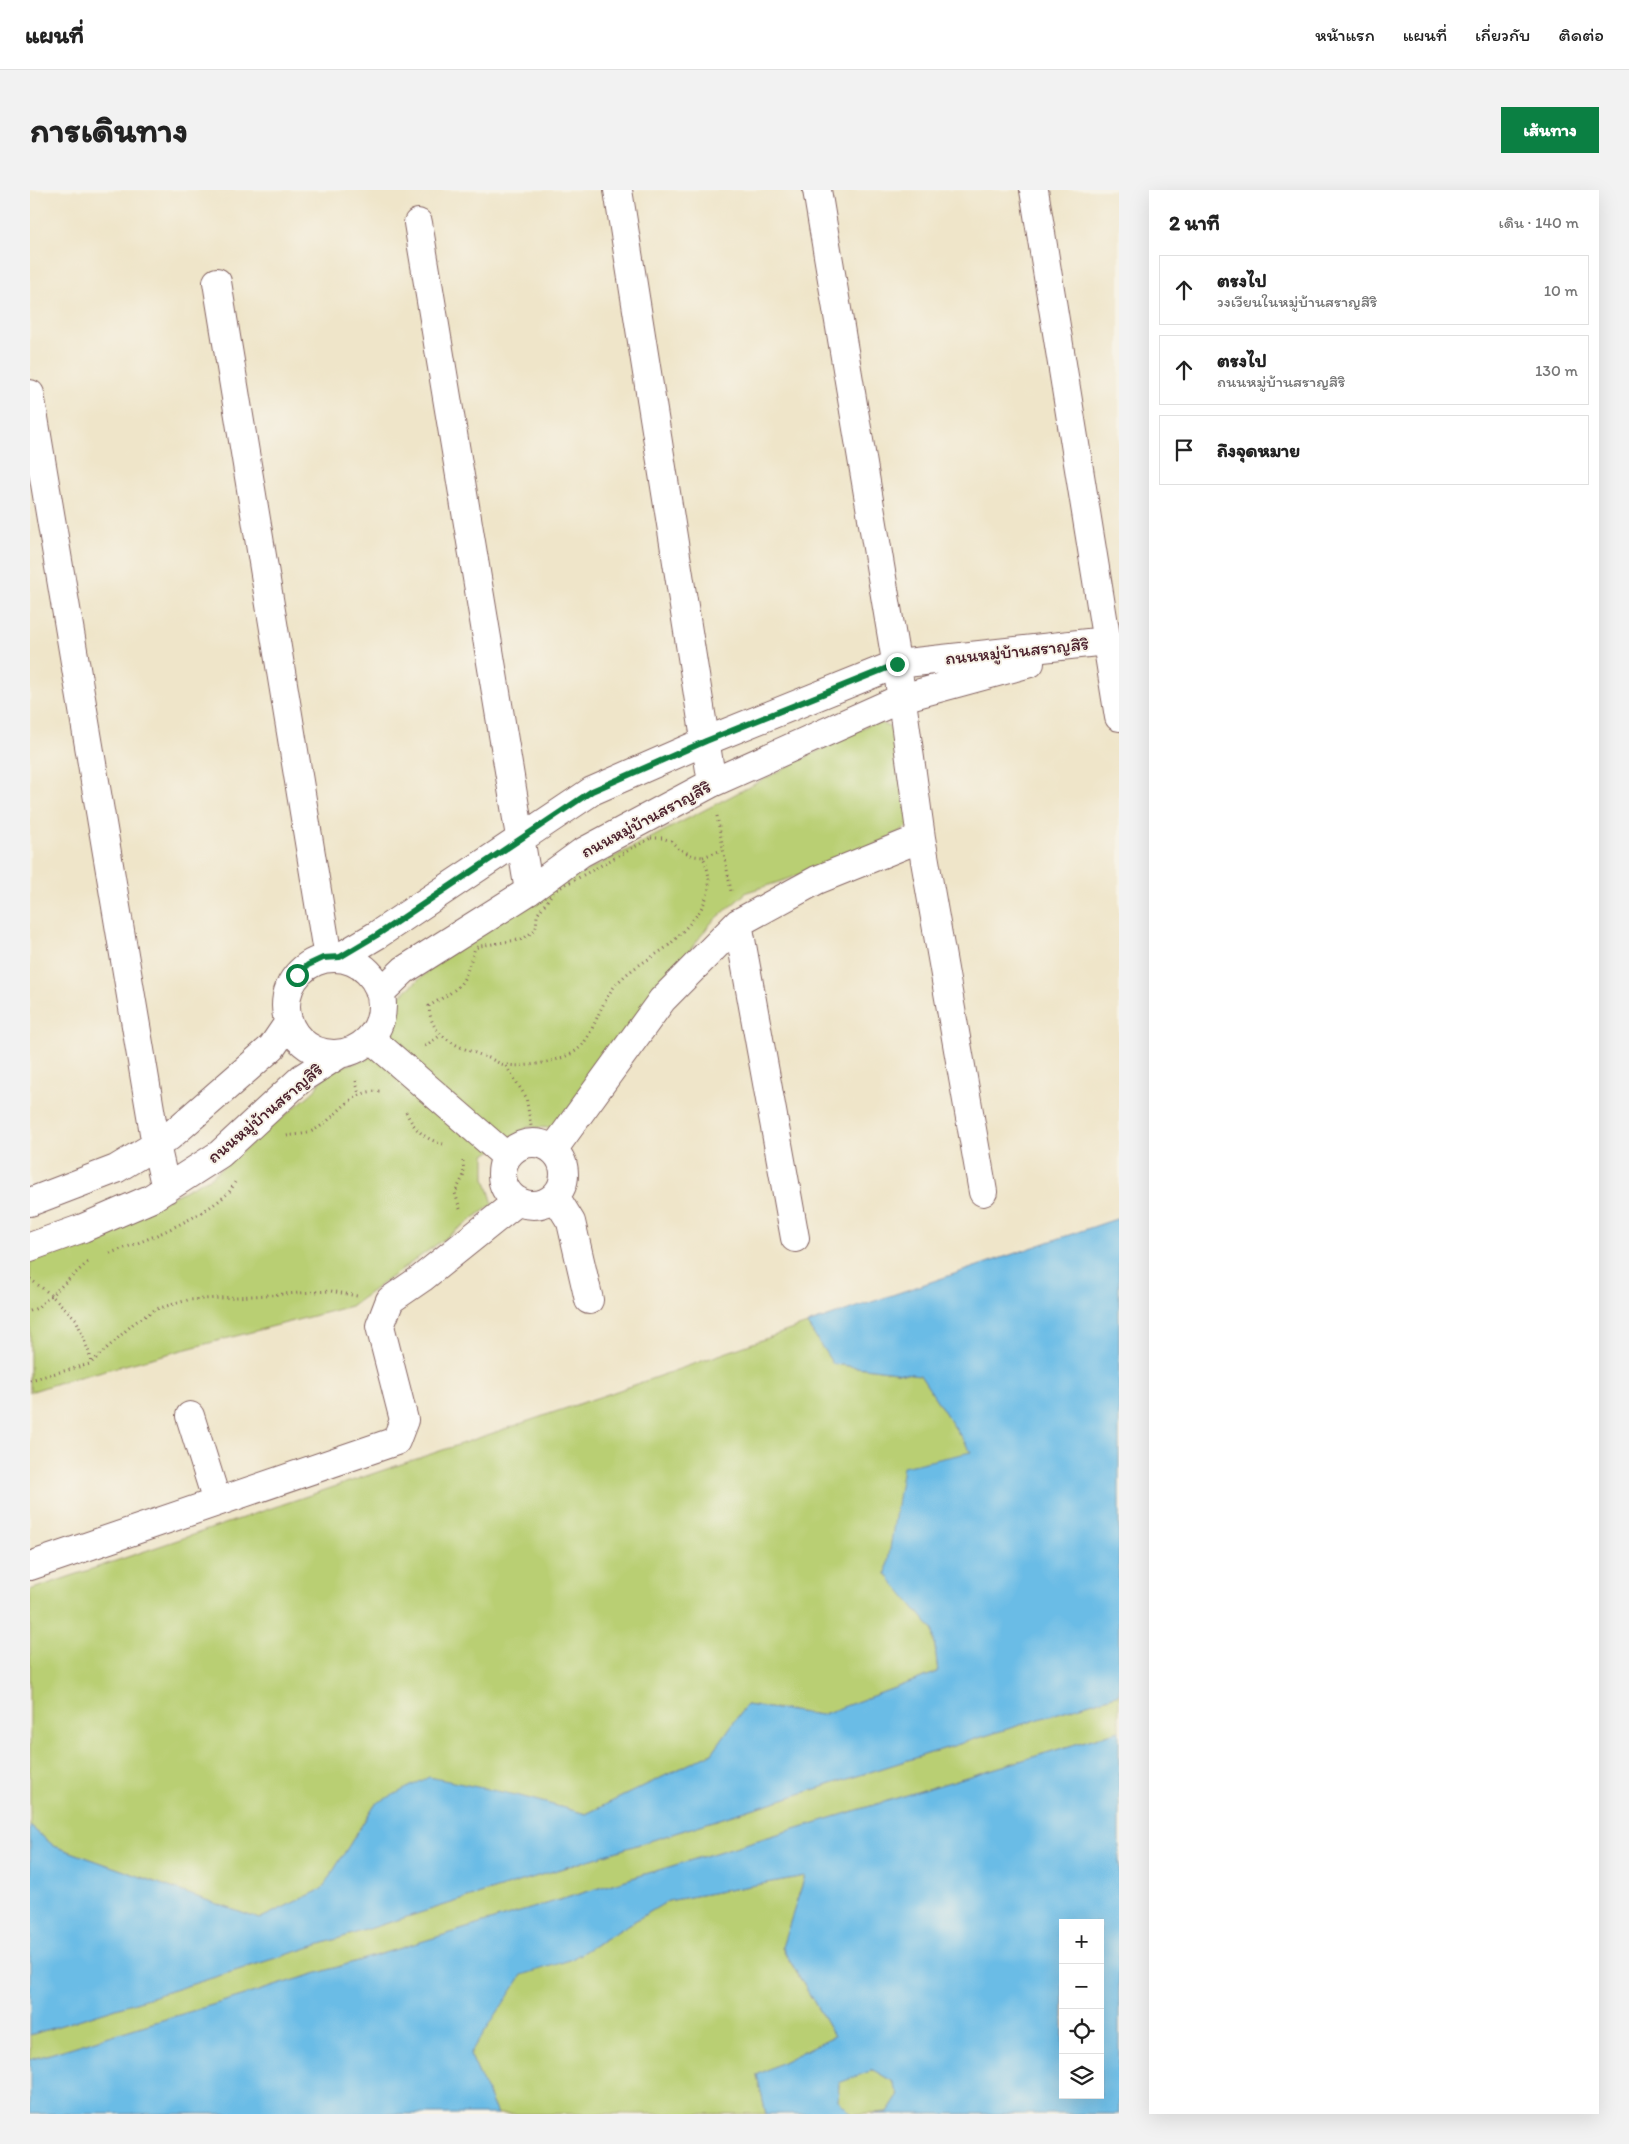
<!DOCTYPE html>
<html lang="th">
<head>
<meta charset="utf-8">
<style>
	body { margin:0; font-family:Itim,"Playpen Sans Thai",sans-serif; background:#f2f2f2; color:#222 }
	.controls { position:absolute; right:15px; bottom:15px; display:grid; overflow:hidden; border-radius:0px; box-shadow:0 5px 20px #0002 }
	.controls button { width:45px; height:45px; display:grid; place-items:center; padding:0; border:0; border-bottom:1px solid #e0e0e0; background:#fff; color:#222; font:25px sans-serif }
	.stop { position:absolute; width:15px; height:15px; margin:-11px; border:4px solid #0b8043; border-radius:50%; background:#fff }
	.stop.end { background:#0b8043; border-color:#fff; box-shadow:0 1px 5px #0008 }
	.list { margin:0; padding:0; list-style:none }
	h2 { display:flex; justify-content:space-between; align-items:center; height:65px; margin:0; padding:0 20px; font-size:21px }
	h2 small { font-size:16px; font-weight:400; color:#767676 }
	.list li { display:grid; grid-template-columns:32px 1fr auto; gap:15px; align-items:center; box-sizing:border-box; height:70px; margin:0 10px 10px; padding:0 10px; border:1px solid #e0e0e0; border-radius:0px }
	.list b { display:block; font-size:19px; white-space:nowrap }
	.list p { margin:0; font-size:16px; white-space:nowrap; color:#767676 }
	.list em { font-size:16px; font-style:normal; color:#767676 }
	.icon { flex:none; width:28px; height:28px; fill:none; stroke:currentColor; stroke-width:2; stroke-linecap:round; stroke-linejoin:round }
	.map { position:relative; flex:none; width:1089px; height:1924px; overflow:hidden; border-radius:0px }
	header { display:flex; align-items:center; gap:30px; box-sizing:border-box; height:70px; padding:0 25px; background:#fff; border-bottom:1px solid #e0e0e0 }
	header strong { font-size:24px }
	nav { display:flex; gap:28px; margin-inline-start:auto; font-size:18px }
	.intro { display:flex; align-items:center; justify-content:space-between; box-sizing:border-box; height:120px; padding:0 30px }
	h1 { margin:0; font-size:35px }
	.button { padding:12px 22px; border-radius:0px; background:#0b8043; color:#fff; font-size:18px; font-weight:700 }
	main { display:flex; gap:30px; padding:0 30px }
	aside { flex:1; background:#fff; border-radius:0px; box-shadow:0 5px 20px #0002 }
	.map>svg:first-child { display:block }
</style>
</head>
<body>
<header>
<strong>แผนที่</strong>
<nav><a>หน้าแรก</a><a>แผนที่</a><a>เกี่ยวกับ</a><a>ติดต่อ</a></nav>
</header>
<div class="intro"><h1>การเดินทาง</h1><a class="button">เส้นทาง</a></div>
<main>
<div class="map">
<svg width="1089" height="1924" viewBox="0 0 1089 1924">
	<rect width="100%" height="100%" fill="#f7f3e8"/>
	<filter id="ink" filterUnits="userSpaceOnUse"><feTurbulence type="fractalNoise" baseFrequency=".02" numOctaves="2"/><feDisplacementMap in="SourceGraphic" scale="10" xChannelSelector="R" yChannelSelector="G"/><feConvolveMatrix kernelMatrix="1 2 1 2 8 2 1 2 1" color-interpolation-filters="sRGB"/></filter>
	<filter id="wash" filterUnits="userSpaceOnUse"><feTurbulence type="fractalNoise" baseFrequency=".0096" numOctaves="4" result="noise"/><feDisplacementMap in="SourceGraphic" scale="20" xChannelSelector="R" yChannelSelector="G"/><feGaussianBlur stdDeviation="1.12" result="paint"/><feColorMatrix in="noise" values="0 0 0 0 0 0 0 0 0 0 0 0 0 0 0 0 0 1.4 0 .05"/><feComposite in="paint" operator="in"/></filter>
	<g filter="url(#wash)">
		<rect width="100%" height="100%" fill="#efe5c9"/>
		<!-- green -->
		<path fill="#b9cf73" stroke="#82774f" d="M846 531 861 538 882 619 883 634 846 654 752 691 717 702 680 734 524 938 498 937 455 965V988L463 1014 321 1116 34 1191 0 1202V1072L65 1047 181 987 282 903 299 880 336 870 361 843 370 806 413 768 499 711Z
			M777 1134 803 1174 890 1185 941 1262 856 1383 903 1440 908 1482 791 1525 716 1515 682 1563 556 1624 486 1605 345 1614 292 1699 229 1729 24 1656 0 1636V1400L584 1202Z
			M1089 1504V1541L0 1870V1845Z
			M775 1686 752 1758 804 1846 727 1885 736 1924H467L440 1864 492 1784 540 1770 638 1711Z
			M843 1880 862 1891 869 1905 858 1922 822 1924 808 1910 809 1892Z"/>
		<!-- water -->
		<path fill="#6abce6" stroke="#5a6e88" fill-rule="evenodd" d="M1089 1028V1504L0 1845V1636L24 1656 229 1729 292 1699 345 1614 399 1587 486 1605 556 1624 682 1563 716 1515 791 1525 908 1482 903 1440 856 1384 873 1277 941 1262 890 1185 803 1174 777 1134Z
			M1089 1541V1924H842L858 1922 869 1905 862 1891 843 1880 809 1893 808 1910 822 1924H736L727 1885 804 1846 752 1757 775 1686 638 1711 540 1770 492 1785 440 1864 467 1924H0V1870ZM1033 1733H1070V1905H1033Z"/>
	</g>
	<g filter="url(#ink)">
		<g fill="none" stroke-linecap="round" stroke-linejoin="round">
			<!-- minor casing -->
			<g stroke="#846462" stroke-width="30">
				<path id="minor" d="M588 0 682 593
					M787 0 869 489 891 648 953 1002
					M1004 0 1089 527
					M388 33 499 701
					M187 92 298 768
					M0 204 126 955 136 999
					M708 733 765 1048
					M310 767 347 745 562 601 676 551 867 474 1076 451
					M256 816a48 48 0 1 1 96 0a48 48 0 1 1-96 0Z
					M350 803 374 780 499 701 551 663 682 593 872 508 1000 473
					M340 848 477 967
					M472 984a31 31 0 1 1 62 0a31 31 0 1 1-62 0Z
					M523 960 632 810 708 733 787 690 891 648
					M525 1006 541 1032 559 1110
					M0 1012 86 979 139 947 242 857 259 832
					M0 1057 53 1038 120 1009 190 964 272 888 308 865
					M160 1226 187 1312
					M0 1376 366 1251 374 1230 350 1136 360 1110 392 1088 488 1011"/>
			</g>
			<!-- path -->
			<path stroke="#846462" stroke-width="3" stroke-dasharray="1 4" stroke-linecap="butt" d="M687 626 701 701
				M621 648H632L641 651 649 659 663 666 673 667C687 698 675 718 653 741 647 747 641 754 634 759 615 772 594 782 581 801 569 817 562 848 547 860 533 871 495 878 477 875 470 875 463 869 456 867 430 857 400 849 399 816 434 795 432 798 445 758L450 756 493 749 506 739 507 725 524 701Z
				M673 667 692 660
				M395 856 411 845
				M476 876 496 907 501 936
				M326 891 329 905
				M376 922C384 939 394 949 413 954
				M257 946C264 944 273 945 280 942 308 930 317 899 352 901
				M430 1019 425 1003 434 985 433 971
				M80 1063C114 1052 170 1028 196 1005 200 1002 203 996 205 992
				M0 1121 7 1118 58 1072
				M60 1165V1174
				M0 1190 60 1174 104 1133 126 1119 158 1110 301 1101 327 1106"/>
			<!-- minor -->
			<use href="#minor" stroke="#fff" stroke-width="28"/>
			<!-- path-bridge -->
			<path stroke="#846462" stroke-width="3" stroke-dasharray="1 4" stroke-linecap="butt" d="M0 1089 19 1103 46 1129 60 1165"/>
		</g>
	</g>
	<g fill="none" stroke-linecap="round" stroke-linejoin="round" filter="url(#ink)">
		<!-- route -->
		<path stroke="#0b8043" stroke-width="6" d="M267 785 278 775 293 768 310 767 347 745 562 601 676 551 867 474"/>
	</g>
	<g text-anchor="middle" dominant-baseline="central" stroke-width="4" stroke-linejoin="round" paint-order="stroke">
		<!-- street labels -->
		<g font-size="18" fill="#4a1f2b" stroke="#f7f3e8">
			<text transform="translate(987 461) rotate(-6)">ถนนหมู่บ้านสราญสิริ</text>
			<text transform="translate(616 629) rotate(-28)">ถนนหมู่บ้านสราญสิริ</text>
			<text transform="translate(235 923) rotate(-40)">ถนนหมู่บ้านสราญสิริ</text>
		</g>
	</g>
</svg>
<div class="controls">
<button>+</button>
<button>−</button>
<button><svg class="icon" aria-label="locate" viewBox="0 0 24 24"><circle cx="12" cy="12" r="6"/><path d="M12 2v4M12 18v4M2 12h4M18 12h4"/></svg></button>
<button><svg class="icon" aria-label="layers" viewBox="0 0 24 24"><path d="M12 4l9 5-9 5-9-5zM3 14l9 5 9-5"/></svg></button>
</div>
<div class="stop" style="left:267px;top:785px"></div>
<div class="stop end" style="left:867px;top:474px"></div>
</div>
<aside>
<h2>2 นาที<small>เดิน · 140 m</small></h2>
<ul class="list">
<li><svg class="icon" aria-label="ahead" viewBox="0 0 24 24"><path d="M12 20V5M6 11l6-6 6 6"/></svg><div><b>ตรงไป</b><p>วงเวียนในหมู่บ้านสราญสิริ</p></div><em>10 m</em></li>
<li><svg class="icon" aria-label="ahead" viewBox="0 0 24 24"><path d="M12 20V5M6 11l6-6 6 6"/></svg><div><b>ตรงไป</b><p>ถนนหมู่บ้านสราญสิริ</p></div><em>130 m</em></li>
<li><svg class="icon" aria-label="arrive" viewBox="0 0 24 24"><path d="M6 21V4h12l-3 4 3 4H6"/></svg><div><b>ถึงจุดหมาย</b></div></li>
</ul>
</aside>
</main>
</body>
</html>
